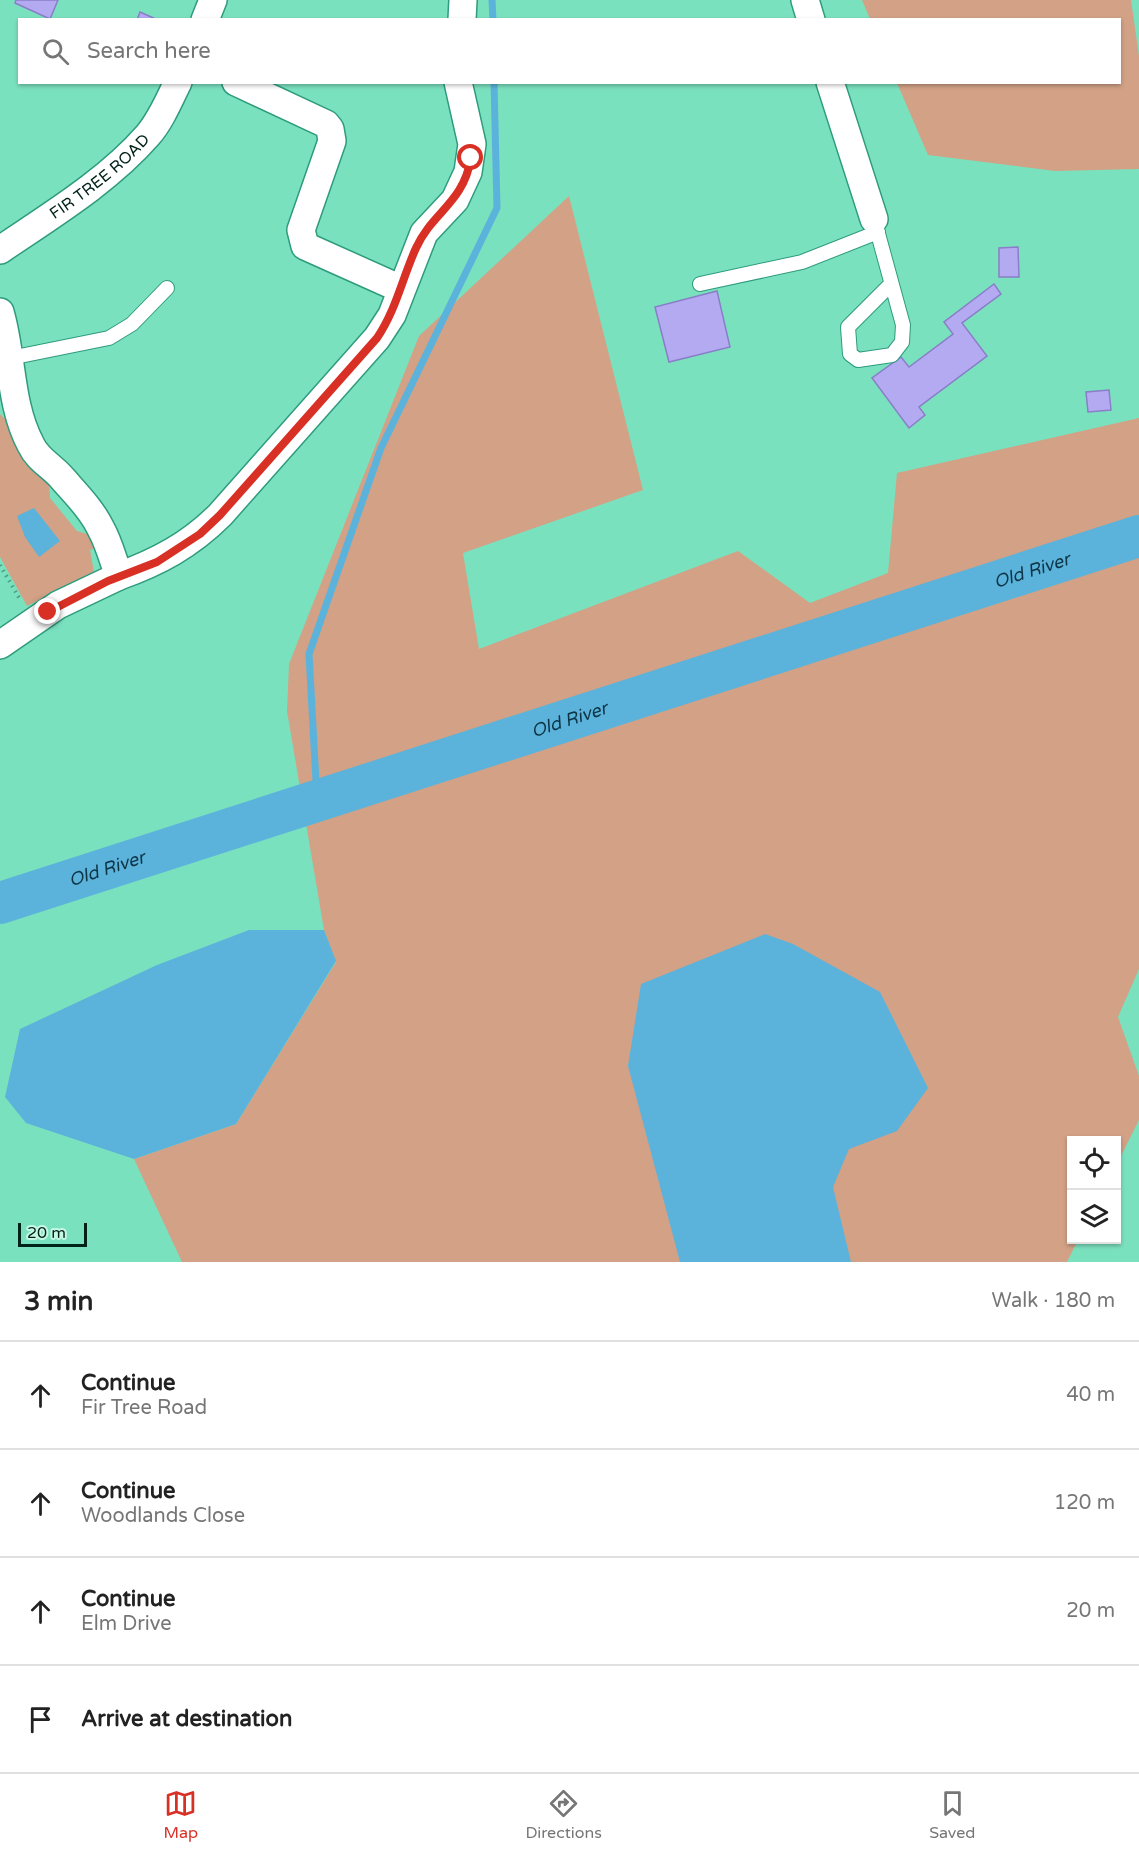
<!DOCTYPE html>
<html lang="en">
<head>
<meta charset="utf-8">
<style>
	body { margin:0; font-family:"Varela Round",sans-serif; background:#f6f6f6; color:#222 }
	.controls { position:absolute; right:18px; bottom:18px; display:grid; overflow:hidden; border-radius:0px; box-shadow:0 2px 4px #0004 }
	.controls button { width:54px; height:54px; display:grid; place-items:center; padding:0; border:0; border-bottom:2px solid #e0e0e0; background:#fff; color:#222; font:30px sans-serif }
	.scale { position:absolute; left:18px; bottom:15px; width:69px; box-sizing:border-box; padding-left:6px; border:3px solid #012219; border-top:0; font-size:16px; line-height:21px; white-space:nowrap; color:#012219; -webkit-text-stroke:4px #c7f7e5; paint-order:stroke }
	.stop { position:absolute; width:18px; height:18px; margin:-14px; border:4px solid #d93025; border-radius:50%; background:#fff }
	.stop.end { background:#d93025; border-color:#fff; box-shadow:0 2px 6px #0008 }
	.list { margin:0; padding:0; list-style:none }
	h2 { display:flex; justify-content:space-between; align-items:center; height:78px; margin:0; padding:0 24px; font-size:26px }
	h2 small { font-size:20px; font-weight:400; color:#767676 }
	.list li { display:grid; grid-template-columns:39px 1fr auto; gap:18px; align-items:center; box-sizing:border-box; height:108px; padding:0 24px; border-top:2px solid #e0e0e0 }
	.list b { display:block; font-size:22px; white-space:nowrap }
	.list p { margin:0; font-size:20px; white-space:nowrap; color:#767676 }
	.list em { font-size:20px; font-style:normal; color:#767676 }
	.icon { flex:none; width:33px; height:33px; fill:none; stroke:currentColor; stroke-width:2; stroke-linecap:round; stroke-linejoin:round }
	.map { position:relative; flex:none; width:1139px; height:1262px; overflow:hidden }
	.search { position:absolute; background:#fff; box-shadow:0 2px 4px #0004; left:18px; right:18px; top:18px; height:66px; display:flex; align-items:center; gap:15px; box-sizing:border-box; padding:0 21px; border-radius:0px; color:#767676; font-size:22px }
	.sheet { height:510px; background:#fff }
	nav { display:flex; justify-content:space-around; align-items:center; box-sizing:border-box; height:84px; border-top:2px solid #e0e0e0; background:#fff; font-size:16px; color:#767676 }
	nav a { display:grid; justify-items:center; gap:3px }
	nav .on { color:#d93025 }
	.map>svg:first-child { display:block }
</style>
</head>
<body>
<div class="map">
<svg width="1139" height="1262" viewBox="0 0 1139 1262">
	<rect width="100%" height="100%" fill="#7ae1bf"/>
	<!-- green -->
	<path fill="#d2a186" d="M862 0H1131L1139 56V169L1055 171 928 155 897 83 1120 82V20L870 19Z
		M569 196 643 490 463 553 479 649 738 551 810 603 888 573 897 473 1139 418V969L1118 1017 1139 1076V1120L1117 1164 1116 1140H1072V1240H1078L1067 1262H182L134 1159 236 1124 336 962 324 930 287 711 289 664 419 336Z
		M0 414 6 420 9 419 49 481 50 498 77 531 91 535 95 548 90 550 94 572 27 606 0 557Z"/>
	<!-- water -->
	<path fill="#5bb3db" d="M34 508 60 541 39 557 25 537 17 516Z
		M249 930H324L336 961 236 1124 134 1159 26 1123 5 1097 20 1029 157 965Z
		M765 934 793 944 880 992 928 1088 897 1131 849 1149 833 1187 851 1262H680L628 1066 641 984Z"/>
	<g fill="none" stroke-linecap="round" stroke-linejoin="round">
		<!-- stream -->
		<path stroke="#5bb3db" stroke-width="7" d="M492 0 493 20
			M317 800 309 654 381 448 497 208 494 82"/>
		<!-- river -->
		<path stroke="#5bb3db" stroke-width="42" id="s1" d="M0 903 1139 536"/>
	</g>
	<!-- building -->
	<path fill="#b4aaf2" stroke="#897ec7" stroke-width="1.5" d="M16 0H58L50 19 15 3Z
		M140 12 158 20H137Z
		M1018 247 1019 277H999V248Z
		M994 284 1001 294 962 323 987 356 919 407 925 415 909 428 872 378 901 357 909 367 953 334 944 322Z
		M717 291 730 347 669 362 655 307Z
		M1109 390 1111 410 1088 412 1086 392Z"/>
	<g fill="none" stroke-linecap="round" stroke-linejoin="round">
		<!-- service casing -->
		<g stroke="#2e9b7d" stroke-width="16">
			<path id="service" d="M874 219 903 325 902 342 892 355 858 360 850 354 848 327 891 284
				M700 284 802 262 878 232
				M10 358 109 338 132 324 167 288"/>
		</g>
		<!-- minor casing -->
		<g stroke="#2e9b7d" stroke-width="30">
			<g id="minor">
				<path d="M805 0 811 20"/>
				<path d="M205 20 213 0"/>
				<path d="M462 20 463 0"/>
				<path d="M236 82 326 124 330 129 332 141 301 230 305 246 401 289"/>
				<path d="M830 82 874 219"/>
				<path id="s2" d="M0 250C50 216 108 181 148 135 161 120 169 100 178 82"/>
				<path d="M0 312C13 356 9 404 31 445 38 460 52 466 62 478 76 494 92 510 101 529 109 543 113 560 119 576 158 562 190 545 220 515L377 338 392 315 424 233 455 200 468 172 472 144 458 82"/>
				<path d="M0 645 58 605 119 576"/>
			</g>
		</g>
		<!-- path -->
		<path stroke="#4f9d84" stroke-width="4" stroke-dasharray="1.5 4.5" stroke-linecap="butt" d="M0 565 21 601"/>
		<!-- service -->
		<use href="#service" stroke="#fff" stroke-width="14"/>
		<!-- minor -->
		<use href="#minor" stroke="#fff" stroke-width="27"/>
	</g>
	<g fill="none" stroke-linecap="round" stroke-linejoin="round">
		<!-- route -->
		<path stroke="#d93025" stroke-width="8" d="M48 612 108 581 157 562 200 534 220 515 377 338C396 310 402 279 416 248 433 211 463 204 471 158"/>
	</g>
	<g text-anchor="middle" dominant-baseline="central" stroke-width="4.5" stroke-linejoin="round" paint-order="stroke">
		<!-- street labels -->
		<g font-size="16" fill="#012219" stroke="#c7f7e5">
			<text stroke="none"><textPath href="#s2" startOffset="124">FIR TREE ROAD</textPath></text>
		</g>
		<!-- water labels -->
		<g font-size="18" font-style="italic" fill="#0d3546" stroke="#c7f7e5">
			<text stroke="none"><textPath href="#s1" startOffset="1084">Old River</textPath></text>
			<text stroke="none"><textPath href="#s1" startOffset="598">Old River</textPath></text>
			<text stroke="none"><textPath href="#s1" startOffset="112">Old River</textPath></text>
		</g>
	</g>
</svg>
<div class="controls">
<button><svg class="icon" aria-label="locate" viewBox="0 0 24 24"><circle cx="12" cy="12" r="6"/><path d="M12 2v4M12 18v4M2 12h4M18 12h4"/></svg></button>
<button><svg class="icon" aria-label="layers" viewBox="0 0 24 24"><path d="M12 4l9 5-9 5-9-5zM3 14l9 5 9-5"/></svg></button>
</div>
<div class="scale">20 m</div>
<div class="stop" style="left:471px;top:158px"></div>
<div class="stop end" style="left:48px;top:612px"></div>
<div class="search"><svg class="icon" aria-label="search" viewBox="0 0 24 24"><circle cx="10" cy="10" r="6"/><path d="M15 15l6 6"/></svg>Search here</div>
</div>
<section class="sheet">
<h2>3 min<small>Walk · 180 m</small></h2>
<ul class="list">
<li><svg class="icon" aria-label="ahead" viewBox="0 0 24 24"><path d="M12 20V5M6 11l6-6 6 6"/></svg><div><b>Continue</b><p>Fir Tree Road</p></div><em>40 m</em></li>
<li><svg class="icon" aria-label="ahead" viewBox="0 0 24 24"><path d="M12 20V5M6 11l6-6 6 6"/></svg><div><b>Continue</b><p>Woodlands Close</p></div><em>120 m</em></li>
<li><svg class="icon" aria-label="ahead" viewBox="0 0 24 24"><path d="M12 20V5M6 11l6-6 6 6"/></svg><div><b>Continue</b><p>Elm Drive</p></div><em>20 m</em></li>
<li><svg class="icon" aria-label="arrive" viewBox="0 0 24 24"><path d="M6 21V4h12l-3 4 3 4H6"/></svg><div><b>Arrive at destination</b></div></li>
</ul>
</section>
<nav>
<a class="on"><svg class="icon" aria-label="map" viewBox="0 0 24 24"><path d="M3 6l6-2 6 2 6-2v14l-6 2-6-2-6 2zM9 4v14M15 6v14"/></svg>Map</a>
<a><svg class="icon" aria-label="directions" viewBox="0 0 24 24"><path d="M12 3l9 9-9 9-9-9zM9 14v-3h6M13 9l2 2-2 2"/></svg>Directions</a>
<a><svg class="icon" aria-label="saved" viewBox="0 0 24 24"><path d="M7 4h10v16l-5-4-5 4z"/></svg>Saved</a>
</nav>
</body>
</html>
